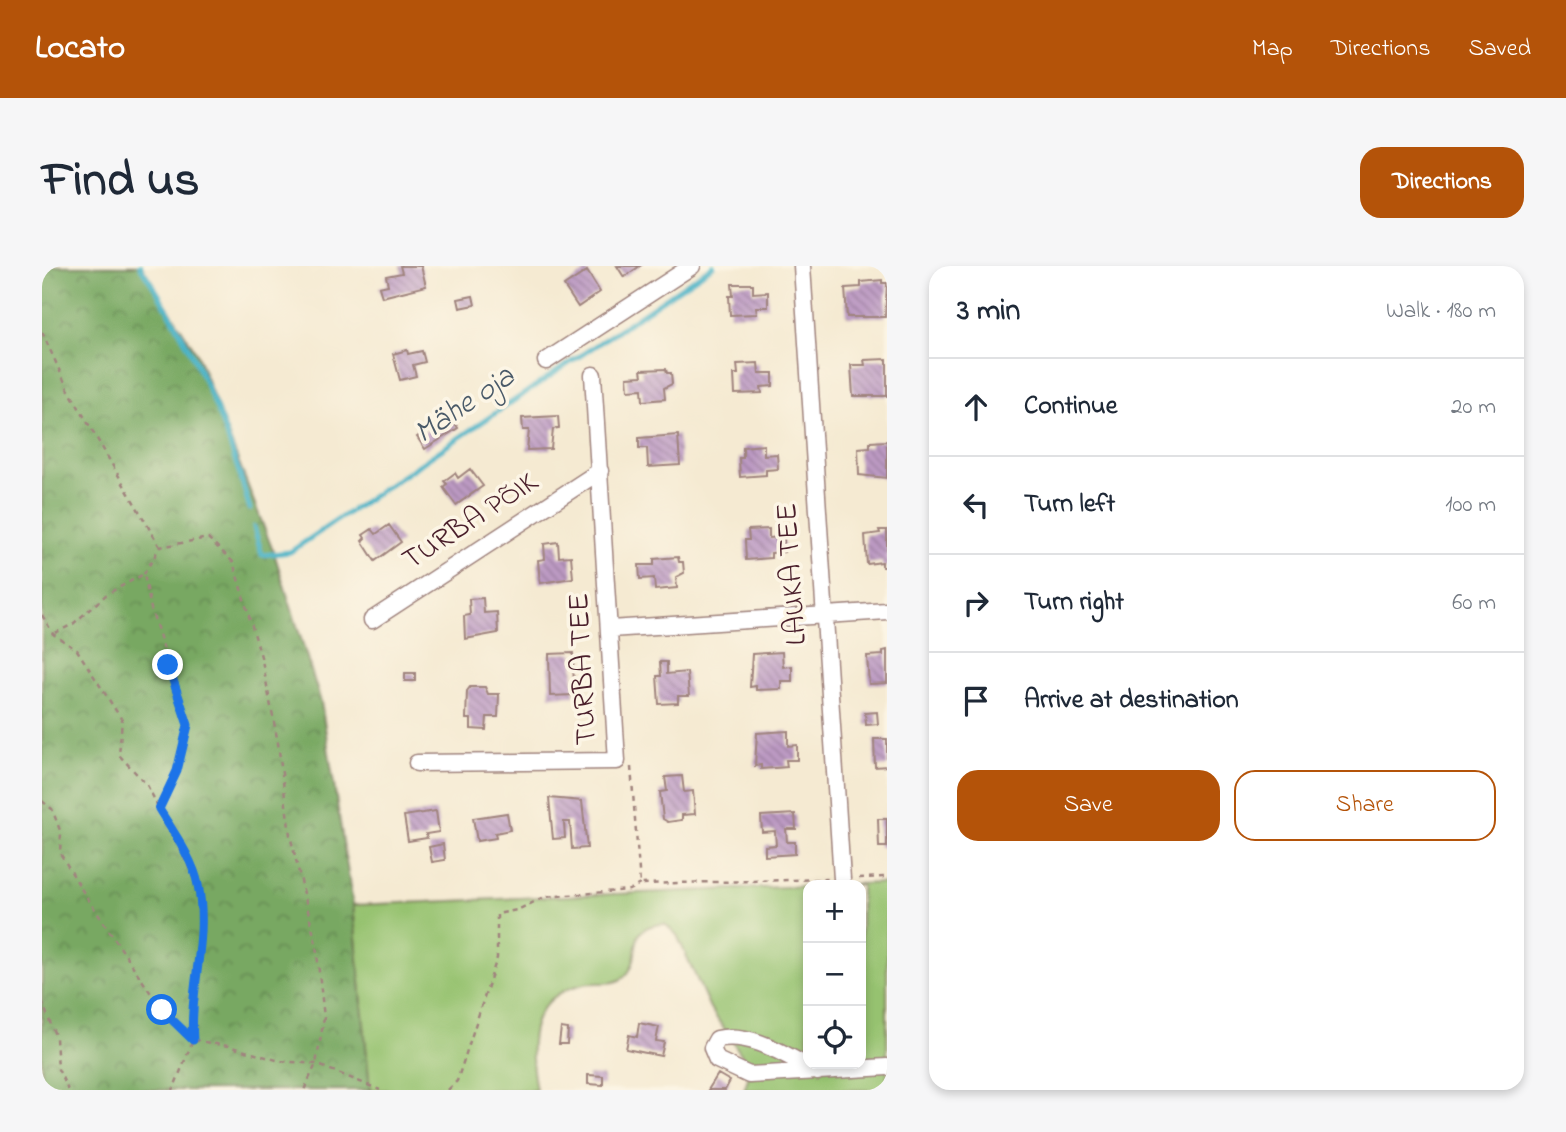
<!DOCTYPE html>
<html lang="en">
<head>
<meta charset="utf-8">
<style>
	body { margin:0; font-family:"Indie Flower",sans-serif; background:#f6f6f7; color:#1f2937 }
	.controls { position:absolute; right:21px; bottom:21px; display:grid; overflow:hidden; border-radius:14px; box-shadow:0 4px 10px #0003 }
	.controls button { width:63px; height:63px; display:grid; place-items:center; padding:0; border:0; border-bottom:2px solid #e0e1e3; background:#fff; color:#1f2937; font:35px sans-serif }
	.stop { position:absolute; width:21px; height:21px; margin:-16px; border:5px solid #1a73e8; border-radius:50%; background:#fff }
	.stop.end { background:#1a73e8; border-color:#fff; box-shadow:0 2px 7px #0008 }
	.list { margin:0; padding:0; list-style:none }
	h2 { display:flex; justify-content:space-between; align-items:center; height:91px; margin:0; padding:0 28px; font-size:30px }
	h2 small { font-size:23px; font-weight:400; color:#747a83 }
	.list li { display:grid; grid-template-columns:46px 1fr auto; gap:21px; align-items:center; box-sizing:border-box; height:98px; padding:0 28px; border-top:2px solid #e0e1e3 }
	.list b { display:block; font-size:26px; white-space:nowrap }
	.list em { font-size:23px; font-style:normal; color:#747a83 }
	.actions { display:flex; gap:14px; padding:21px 28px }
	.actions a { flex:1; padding:16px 0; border:2px solid #b45309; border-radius:21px; text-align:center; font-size:24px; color:#b45309 }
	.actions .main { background:#b45309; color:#fff }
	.icon { flex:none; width:38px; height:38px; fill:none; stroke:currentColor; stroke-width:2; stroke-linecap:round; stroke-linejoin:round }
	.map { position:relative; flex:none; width:845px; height:824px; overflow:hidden; border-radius:21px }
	header { display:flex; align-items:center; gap:42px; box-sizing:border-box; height:98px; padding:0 35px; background:#b45309; color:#fff }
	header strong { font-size:33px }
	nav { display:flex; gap:38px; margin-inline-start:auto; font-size:24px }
	.intro { display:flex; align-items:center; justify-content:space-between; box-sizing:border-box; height:168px; padding:0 42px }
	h1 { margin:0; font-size:49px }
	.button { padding:18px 32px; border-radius:21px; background:#b45309; color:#fff; font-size:24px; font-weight:700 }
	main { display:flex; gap:42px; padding:0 42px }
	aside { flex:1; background:#fff; border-radius:21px; box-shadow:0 4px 10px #0003 }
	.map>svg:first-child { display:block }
</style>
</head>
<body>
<header>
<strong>Locato</strong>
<nav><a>Map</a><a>Directions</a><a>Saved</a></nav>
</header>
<div class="intro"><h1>Find us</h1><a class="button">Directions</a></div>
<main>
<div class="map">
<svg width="845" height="824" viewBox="0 0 845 824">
	<defs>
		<pattern id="forest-crowns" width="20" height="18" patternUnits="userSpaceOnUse" patternTransform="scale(1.75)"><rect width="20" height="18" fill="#78a862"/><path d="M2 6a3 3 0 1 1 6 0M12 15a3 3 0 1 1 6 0" fill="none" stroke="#648851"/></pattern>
		<pattern id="building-back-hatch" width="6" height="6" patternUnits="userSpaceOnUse" patternTransform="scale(1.75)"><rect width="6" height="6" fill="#bc9ac3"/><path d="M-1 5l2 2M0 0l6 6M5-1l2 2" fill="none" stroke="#9b7d9f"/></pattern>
	</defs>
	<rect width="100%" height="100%" fill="#fcf5e5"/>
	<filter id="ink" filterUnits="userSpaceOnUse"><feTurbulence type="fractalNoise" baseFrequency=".0143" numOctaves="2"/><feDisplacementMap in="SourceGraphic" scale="14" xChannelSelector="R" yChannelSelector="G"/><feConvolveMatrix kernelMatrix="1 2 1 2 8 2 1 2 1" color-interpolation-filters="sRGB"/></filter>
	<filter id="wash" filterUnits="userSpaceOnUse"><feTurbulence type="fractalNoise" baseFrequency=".00686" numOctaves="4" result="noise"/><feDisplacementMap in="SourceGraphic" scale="28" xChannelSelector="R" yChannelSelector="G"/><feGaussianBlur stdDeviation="1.57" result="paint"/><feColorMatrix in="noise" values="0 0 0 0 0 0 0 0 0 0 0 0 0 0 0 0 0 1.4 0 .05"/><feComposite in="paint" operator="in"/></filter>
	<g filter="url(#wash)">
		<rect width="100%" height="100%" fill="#f5ead2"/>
		<!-- grass -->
		<path fill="#96c270" stroke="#70704e" stroke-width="2" d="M845 617V824H702L709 803 668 742 635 669 623 658C579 659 604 691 583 710 572 721 556 715 542 718 485 731 485 776 494 824H328L311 639 766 620V798H819V619H778Z"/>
		<!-- forest -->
		<path fill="url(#forest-crowns)" stroke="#616446" stroke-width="2" d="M0 0H100L154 86 233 290 279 436 311 639 328 824H0Z"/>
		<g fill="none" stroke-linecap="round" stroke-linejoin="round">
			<!-- stream -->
			<path stroke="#49b3c7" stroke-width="5" d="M98 0C150 75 184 155 208 243
				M212 261 220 289 248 286 671 0"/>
		</g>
		<g id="blocks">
			<!-- building -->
			<path fill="url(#building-back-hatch)" d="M358 0H379L384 20 340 31 337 21 346 19 344 10 360 7Z
				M575 0H598L582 11Z
				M545 5 558 26 536 41 522 20Z
				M840 14V17H845L843 51H805L803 22 819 21V16Z
				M690 18H711V27L726 26V41H714L715 48 688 49 687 30H691Z
				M431 30 433 39 418 42 416 33Z
				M365 84 366 88 380 85 383 96 371 99 374 110 358 114 351 88Z
				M845 93V130H811L809 99H823L822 94Z
				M716 97 717 107H731V120L719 121 720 127 693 128 692 108H696L695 98Z
				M624 103 625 107H629L630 118 622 122 623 133 601 135 600 123 586 124 585 111 600 110 599 104Z
				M408 150 416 162 383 183 375 171Z
				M516 150 517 162 511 163 509 183 485 184 487 164H481L480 152Z
				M636 169 638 199 606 201 605 182H597V172Z
				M845 175V212L817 209 816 182 828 181V176Z
				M722 179V189L735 188 736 203 724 204V209L698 211 697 192H701V181Z
				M428 203 441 220 414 239 401 221 405 218 402 215 413 207 416 212Z
				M347 259 359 276 333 295 320 275 323 272 321 269 330 263 334 268Z
				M727 263V272L742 271V286L729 287V292L704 294 703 274H707L706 264Z
				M837 264H845V301H840V296L825 298 823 269 838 267Z
				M516 276 517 291 529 290 531 312 498 317 496 294 503 293 502 278Z
				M636 291 637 296H641L642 307 634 311 635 322 613 324 612 312 598 313 597 299H612V293Z
				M441 332 442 347 455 346 456 367 423 373 422 350 428 349 427 333Z
				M845 384V417L827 418 825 390 841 389V385Z
				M740 386 741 401 750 400V415H739V423L714 424V420L708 421 710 388Z
				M531 387 532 429 508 430 507 388Z
				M618 396H625V408L645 406 647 430H636V437L617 438 615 410H619Z
				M363 407H373V415H363Z
				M428 421H443L446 428H457L456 451H445L444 464 429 463V453H424L425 425Z
				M835 446 836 458 824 459 823 447Z
				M746 465V480L755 479V494H744L745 501 719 503V499L713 500 715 467Z
				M832 473H845V500L833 501Z
				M640 510 642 526 651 525 653 548 640 549V554L626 556 621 553 618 526 625 525 623 511Z
				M507 532 540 535 545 582 530 583 528 556H522L523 572 511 573Z
				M394 545 397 566 384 568 385 572 366 575 362 550Z
				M465 547 468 564 453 567 454 572 435 575 431 552Z
				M753 548 754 563H744L745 576H753V588L723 590V580L734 579 733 565 720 566 719 550Z
				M836 553H845V581H837Z
				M401 578 403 594 390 596 387 581Z
				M597 757 617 761 614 775 622 776 619 790 584 783 587 769 595 771Z
				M519 762 526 763 525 778H517Z
				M676 808 688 815 683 824H666Z
				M546 809 561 810V819L546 818Z"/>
		</g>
	</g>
	<g filter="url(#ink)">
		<use href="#blocks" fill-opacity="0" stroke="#a0847e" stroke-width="2"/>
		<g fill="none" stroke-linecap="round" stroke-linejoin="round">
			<!-- minor casing -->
			<g stroke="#a0847e" stroke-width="19">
				<path id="minor" d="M760 0 800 613
					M504 95 650 0
					M330 354 558 205
					M568 363 845 345
					M375 497 575 495 551 109
					M776 806C746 791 710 765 675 773L670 782 675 794 707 809 845 801"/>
			</g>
			<!-- path -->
			<path stroke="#a0847e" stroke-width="2.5" stroke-dasharray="5 5" stroke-linecap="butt" d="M0 66 25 121 118 281
				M102 308 118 281 166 272 191 296 220 394 236 477 248 569 274 678 282 752 274 798 262 824
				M0 349 11 368 35 384 80 454 77 489 105 519 156 618 159 681 149 743 151 774 131 824
				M13 367 31 358 65 328 102 308 109 343 146 459 135 505 118 543
				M589 501 598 618 786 613
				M0 535 10 543 19 567 18 587 40 624 120 744 151 774 186 780 238 795 274 798 338 824
				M817 612 845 611
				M0 735 14 772 16 803 26 824
				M406 824 415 815 455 692V648L475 644 503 631 587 624 598 618"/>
			<!-- minor -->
			<use href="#minor" stroke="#fff" stroke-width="16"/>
		</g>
	</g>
	<g fill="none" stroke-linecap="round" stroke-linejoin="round" filter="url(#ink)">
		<!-- route -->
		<path stroke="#1a73e8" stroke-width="9" d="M120 744 151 774C147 723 167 671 156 619 151 593 131 566 117 543L135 505 146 459 126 399"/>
	</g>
	<g text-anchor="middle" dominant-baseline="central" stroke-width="7" stroke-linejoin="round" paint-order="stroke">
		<!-- street labels -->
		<g font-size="30" fill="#4a1f2b" stroke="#fcf5e5">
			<text transform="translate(429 256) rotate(-33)">TURBA PÕIK</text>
			<text transform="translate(751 308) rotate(-94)">LAUKA TEE</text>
			<text transform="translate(542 403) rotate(-93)">TURBA TEE</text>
		</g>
		<!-- water labels -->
		<g font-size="32" font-style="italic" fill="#4a5a69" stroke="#fcf5e5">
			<text transform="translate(423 140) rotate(-34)">Mähe oja</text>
		</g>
	</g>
</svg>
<div class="controls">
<button>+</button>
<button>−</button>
<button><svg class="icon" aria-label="locate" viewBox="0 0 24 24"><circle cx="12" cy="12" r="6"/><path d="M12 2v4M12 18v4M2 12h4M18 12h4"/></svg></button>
</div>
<div class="stop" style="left:120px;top:744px"></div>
<div class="stop end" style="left:126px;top:399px"></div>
</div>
<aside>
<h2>3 min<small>Walk · 180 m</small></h2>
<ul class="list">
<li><svg class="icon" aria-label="ahead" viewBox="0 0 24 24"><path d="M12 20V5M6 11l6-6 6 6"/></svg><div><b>Continue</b></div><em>20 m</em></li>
<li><svg class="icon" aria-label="left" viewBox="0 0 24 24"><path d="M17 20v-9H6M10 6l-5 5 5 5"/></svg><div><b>Turn left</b></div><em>100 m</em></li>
<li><svg class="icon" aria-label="right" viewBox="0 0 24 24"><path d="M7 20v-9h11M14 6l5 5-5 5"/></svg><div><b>Turn right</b></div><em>60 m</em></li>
<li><svg class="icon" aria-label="arrive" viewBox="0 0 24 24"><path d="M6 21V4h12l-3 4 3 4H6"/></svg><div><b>Arrive at destination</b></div></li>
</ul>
<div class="actions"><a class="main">Save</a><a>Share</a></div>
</aside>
</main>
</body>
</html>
